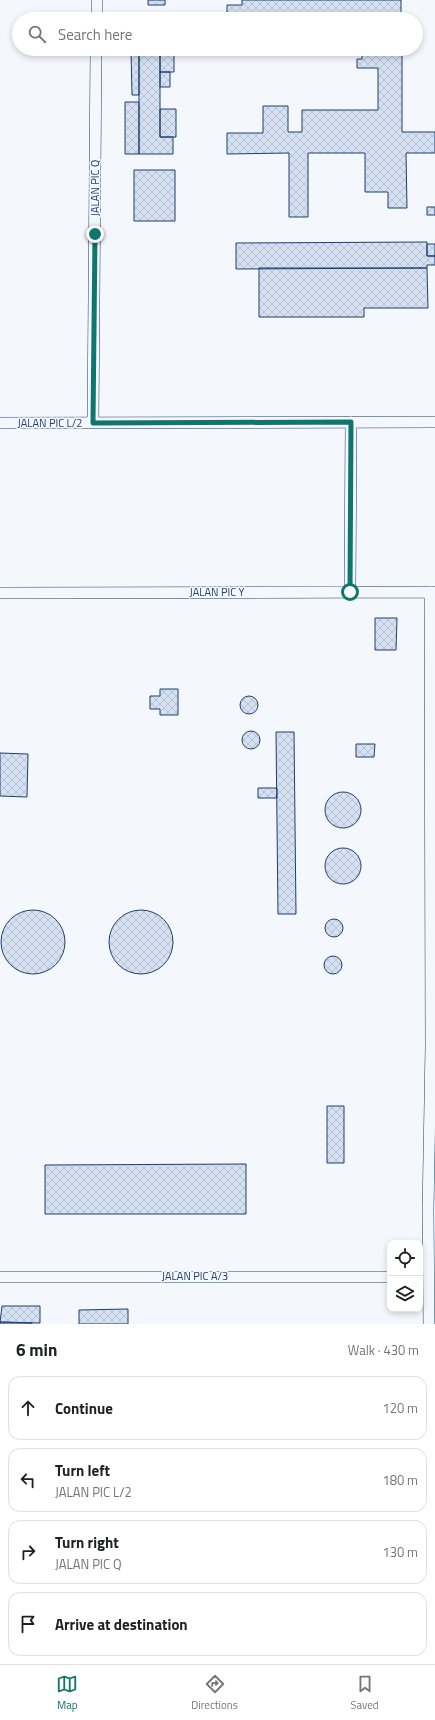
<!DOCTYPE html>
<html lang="en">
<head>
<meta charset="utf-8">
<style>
	body { margin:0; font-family:"Titillium Web",sans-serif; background:#f6f6f6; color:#202124 }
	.controls { position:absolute; right:12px; bottom:12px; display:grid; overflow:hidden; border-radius:8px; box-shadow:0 2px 6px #0003 }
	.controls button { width:36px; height:36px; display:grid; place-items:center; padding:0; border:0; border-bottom:1px solid #e0e0e0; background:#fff; color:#202124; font:20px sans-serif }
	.stop { position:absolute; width:12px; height:12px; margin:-9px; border:3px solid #0f766e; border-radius:50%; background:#fff }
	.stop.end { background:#0f766e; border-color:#fff; box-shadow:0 1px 4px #0008 }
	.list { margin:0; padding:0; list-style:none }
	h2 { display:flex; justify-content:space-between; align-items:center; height:52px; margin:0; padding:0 16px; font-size:17px }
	h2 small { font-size:13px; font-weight:400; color:#757577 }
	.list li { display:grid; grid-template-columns:26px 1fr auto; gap:12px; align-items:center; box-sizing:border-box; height:64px; margin:0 8px 8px; padding:0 8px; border:1px solid #e0e0e0; border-radius:12px }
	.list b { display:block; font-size:15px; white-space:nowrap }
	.list p { margin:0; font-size:13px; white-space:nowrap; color:#757577 }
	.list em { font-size:13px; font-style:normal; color:#757577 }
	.icon { flex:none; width:22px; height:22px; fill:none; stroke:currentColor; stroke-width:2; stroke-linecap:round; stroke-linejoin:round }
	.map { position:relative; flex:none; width:435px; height:1324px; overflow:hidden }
	.search { position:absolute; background:#fff; box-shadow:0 2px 6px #0003; left:12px; right:12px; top:12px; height:44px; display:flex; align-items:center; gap:10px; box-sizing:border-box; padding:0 14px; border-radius:22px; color:#757577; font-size:15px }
	.sheet { height:340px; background:#fff }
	nav { display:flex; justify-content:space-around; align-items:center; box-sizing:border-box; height:56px; border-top:1px solid #e0e0e0; background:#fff; font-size:11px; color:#757577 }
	nav a { display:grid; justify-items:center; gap:2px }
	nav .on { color:#0f766e }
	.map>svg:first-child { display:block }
</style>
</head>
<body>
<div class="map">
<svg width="435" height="1324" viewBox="0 0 435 1324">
	<defs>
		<pattern id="building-cross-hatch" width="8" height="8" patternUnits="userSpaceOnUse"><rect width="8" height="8" fill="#d5e0f0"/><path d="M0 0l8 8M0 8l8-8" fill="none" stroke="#b6c1d1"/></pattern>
	</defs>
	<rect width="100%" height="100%" fill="#f4f7fb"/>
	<!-- building -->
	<path fill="url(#building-cross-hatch)" stroke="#1d3f73" d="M148 0H165V5H148Z
		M242 0H401V19H377V16H345V19H293V17H227V5H242Z
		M139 49H160V137H173V154H139Z
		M160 49H174V72H160Z
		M293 49H345V51H293Z
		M362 49H402V132H435V153H406L407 208H388V192H365V153H308V217H289V153L227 154V133H263V106H288V132H302V110H378V68H357V59H362Z
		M131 52H139V95H132Z
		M160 72H170V87H160Z
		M125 102H139V154H125Z
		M160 109H176V137H160Z
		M134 170H175V221H134Z
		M427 207H435V215H427Z
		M427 242V256H435V265H427V268L236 269V243Z
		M427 244H435V256H427Z
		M259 268H427L428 308H364V317H259Z
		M375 618H397L396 650H375Z
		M160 689H178V715H160V709H150V696H160Z
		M240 705a9 9 0 1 1 18 0a9 9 0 1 1-18 0Z
		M242 740a9 9 0 1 1 18 0a9 9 0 1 1-18 0Z
		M276 732H294L296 914H278Z
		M356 744H375L374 757H356Z
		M0 753 28 754 27 797 0 796Z
		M258 788H277V798H258Z
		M325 810a18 18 0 1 1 36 0a18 18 0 1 1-36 0Z
		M325 866a18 18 0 1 1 36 0a18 18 0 1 1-36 0Z
		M109 942a32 32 0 1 1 64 0a32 32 0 1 1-64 0Z
		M1 942a32 32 0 1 1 64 0a32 32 0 1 1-64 0Z
		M325 928a9 9 0 1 1 18 0a9 9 0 1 1-18 0Z
		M324 965a9 9 0 1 1 18 0a9 9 0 1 1-18 0Z
		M327 1106H344V1163H327Z
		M246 1164V1214H45V1165Z
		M2 1306H40V1323L0 1322Z
		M128 1309V1324H79V1310Z
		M0 1322 32 1323V1324H0Z"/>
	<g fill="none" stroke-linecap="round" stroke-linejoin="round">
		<!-- minor casing -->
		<g stroke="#1d3f73" stroke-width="12">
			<path id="minor" d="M97 19V0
				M0 423 435 422
				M93 423 96 49
				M350 592 351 422
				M0 593 435 592
				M0 1277H390
				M429 1324 428 1211 431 1047 430 592"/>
		</g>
		<!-- minor -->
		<use href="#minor" stroke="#f4f7fb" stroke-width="11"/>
	</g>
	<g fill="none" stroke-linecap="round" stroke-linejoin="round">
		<!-- route -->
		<path stroke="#0f766e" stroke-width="5" d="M95 234 93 423 351 422 350 592"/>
	</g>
	<g text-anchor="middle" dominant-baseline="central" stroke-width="3" stroke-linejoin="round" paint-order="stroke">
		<!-- street labels -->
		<g font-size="11" fill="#1d3f73" stroke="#f4f7fb">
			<text transform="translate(95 188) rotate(-90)">JALAN PIC Q</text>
			<text x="50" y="423">JALAN PIC L/2</text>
			<text x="217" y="592">JALAN PIC Y</text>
			<text x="195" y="1276">JALAN PIC A/3</text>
		</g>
	</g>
</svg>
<div class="controls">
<button><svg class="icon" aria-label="locate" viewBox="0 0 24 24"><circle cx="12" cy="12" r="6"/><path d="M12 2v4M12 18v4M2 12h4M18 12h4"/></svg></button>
<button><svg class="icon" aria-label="layers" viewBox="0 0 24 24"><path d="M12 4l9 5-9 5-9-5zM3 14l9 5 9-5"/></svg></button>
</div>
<div class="stop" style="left:350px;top:592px"></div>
<div class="stop end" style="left:95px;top:234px"></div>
<div class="search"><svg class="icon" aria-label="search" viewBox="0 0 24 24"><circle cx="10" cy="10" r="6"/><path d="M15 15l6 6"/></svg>Search here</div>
</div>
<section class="sheet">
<h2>6 min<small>Walk · 430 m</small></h2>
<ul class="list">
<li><svg class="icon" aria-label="ahead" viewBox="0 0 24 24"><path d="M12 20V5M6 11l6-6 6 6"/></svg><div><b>Continue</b></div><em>120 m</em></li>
<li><svg class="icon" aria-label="left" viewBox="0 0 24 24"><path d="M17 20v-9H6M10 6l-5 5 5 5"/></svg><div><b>Turn left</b><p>JALAN PIC L/2</p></div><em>180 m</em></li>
<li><svg class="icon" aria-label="right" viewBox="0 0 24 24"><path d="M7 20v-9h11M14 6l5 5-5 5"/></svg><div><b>Turn right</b><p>JALAN PIC Q</p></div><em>130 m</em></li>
<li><svg class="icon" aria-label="arrive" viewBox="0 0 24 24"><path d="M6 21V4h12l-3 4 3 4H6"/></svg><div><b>Arrive at destination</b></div></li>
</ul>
</section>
<nav>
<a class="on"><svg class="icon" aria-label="map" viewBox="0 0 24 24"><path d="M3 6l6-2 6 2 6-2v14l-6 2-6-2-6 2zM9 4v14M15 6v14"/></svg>Map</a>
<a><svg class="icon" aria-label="directions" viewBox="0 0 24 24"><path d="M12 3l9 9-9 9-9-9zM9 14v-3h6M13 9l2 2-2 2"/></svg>Directions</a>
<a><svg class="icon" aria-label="saved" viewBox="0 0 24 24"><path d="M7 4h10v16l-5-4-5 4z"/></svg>Saved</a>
</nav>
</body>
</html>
